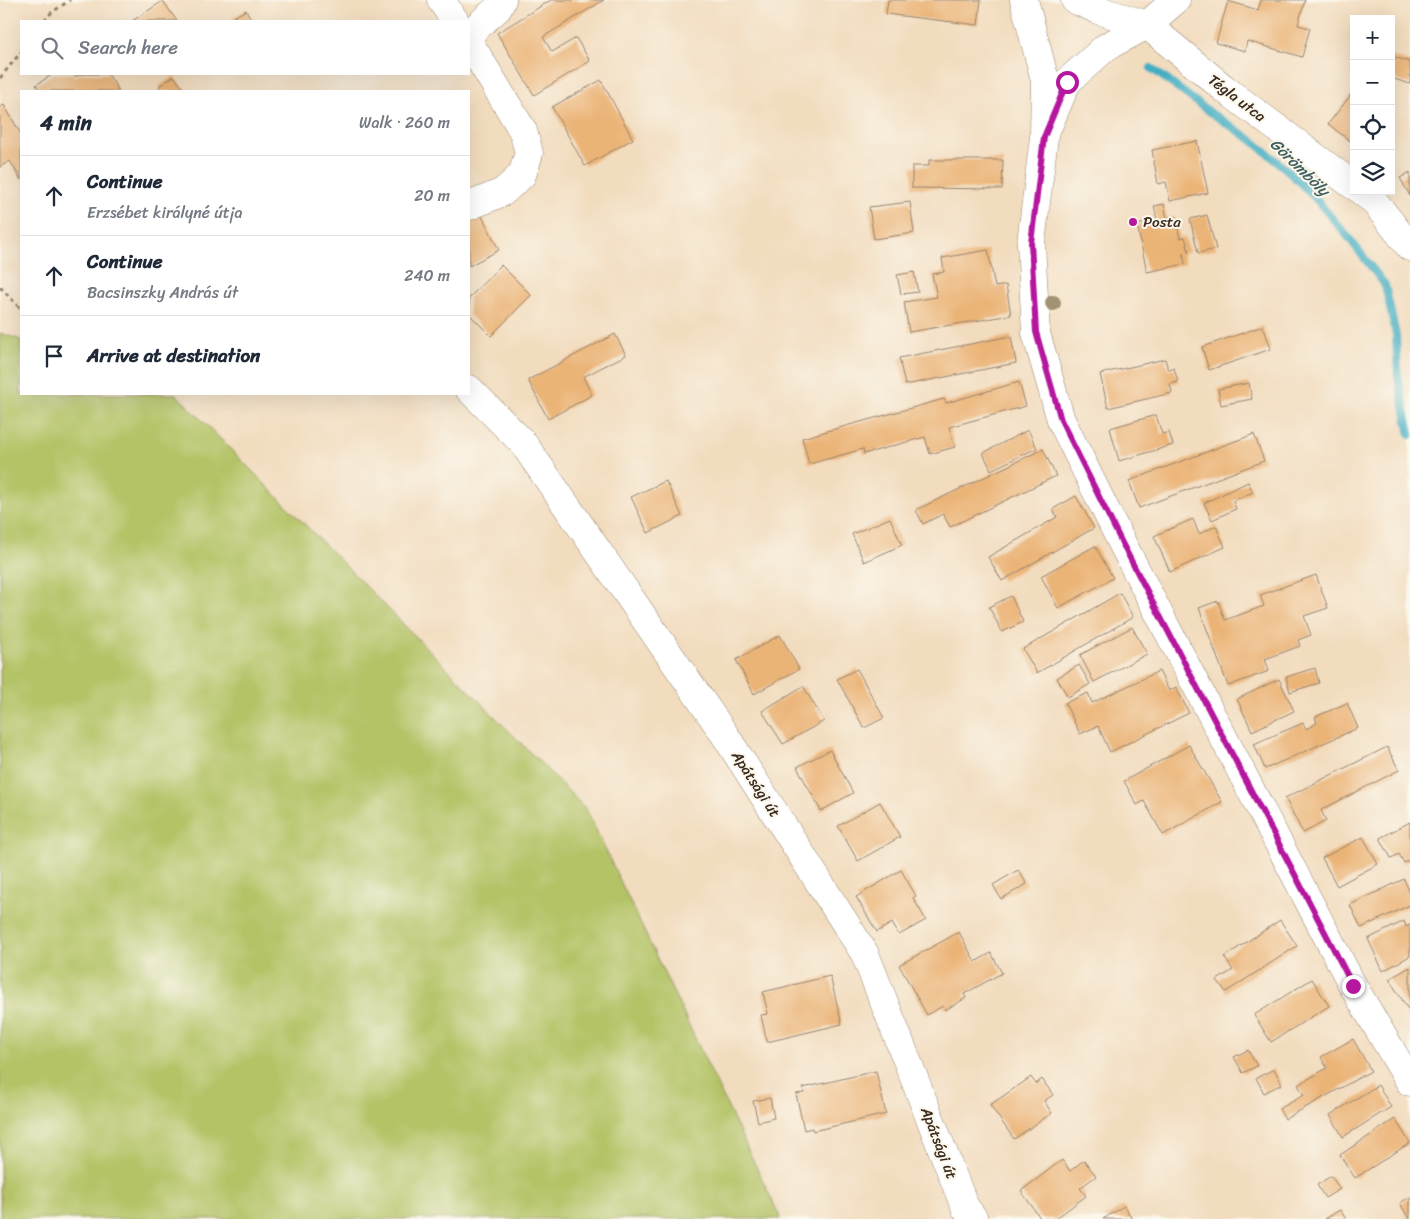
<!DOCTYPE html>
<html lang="en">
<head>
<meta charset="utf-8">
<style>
	body { margin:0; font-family:Sriracha,sans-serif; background:#f2f2f3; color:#1f2937 }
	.controls { position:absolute; right:15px; top:15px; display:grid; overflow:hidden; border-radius:0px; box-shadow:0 5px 20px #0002 }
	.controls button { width:45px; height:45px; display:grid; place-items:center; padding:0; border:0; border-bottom:1px solid #e0e1e3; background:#fff; color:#1f2937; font:25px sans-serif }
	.stop { position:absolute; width:15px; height:15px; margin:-11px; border:4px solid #b5179e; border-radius:50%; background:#fff }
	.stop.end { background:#b5179e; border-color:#fff; box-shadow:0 1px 5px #0008 }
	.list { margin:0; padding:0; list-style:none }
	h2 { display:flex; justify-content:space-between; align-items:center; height:65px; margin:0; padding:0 20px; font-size:21px }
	h2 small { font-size:16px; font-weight:400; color:#747a83 }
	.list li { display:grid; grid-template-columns:32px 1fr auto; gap:15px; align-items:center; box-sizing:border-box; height:80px; padding:0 20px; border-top:1px solid #e0e1e3 }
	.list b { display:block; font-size:19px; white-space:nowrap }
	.list p { margin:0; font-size:16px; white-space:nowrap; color:#747a83 }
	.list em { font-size:16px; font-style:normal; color:#747a83 }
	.icon { flex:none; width:28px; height:28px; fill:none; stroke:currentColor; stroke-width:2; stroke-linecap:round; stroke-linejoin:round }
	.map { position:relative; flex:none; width:1410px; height:1219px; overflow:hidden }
	.search { position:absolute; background:#fff; box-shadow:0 5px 20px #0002; left:20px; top:20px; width:450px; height:55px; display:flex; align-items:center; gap:12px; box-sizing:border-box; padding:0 18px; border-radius:0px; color:#747a83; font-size:19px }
	.panel { position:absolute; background:#fff; box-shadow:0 5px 20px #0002; left:20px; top:90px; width:450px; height:305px; border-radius:0px }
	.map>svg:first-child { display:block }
</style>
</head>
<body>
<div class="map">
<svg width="1410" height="1219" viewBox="0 0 1410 1219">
	<rect width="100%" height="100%" fill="#fbf7ec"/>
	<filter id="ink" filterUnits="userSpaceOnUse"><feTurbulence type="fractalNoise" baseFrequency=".02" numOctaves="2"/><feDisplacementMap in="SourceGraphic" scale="10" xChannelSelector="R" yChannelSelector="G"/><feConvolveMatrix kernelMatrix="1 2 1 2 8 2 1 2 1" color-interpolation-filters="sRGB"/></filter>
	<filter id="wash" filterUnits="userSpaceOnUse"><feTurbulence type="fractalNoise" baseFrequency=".0096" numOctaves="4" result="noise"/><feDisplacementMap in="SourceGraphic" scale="20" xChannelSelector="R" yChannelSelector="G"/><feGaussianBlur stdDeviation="1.12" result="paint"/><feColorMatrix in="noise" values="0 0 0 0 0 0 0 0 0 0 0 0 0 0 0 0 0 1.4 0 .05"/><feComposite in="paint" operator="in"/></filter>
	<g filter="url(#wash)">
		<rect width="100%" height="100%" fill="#f2dcbe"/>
		<!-- green -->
		<path fill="#b4c366" stroke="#787642" d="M0 333 21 340V394H176L586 809 781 1219H0Z"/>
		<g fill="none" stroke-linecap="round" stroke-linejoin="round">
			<!-- stream -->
			<path stroke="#43aec2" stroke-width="8" d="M1151 68 1211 113 1252 140 1287 170 1314 197 1349 238 1385 285 1396 335 1398 377 1410 435"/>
		</g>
		<g id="blocks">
			<!-- building -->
			<path fill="#ebb477" d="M551 0H604L543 37 552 52 576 38 590 61 534 95 497 33Z
				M888 0H981L978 25 886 14Z
				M1261 0H1305L1298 25 1310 28 1302 57 1247 41 1245 51 1216 43 1228 1 1258 10Z
				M163 1 177 21H132Z
				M246 10 252 21H233L232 18Z
				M1391 56 1410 62V84L1391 78Z
				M53 74H72L75 77 81 74H108L119 91H40L36 85Z
				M174 76 185 91H162L159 86Z
				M601 80 633 139 585 166 552 107Z
				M1354 91V144L1328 124Z
				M4 105 21 134V180L10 161 0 167V107Z
				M1197 141 1208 193 1170 201 1166 182 1158 184 1152 150Z
				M929 160H1003L1002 189 912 188V166H929Z
				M1410 172V196L1400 178Z
				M910 202 914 233 874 239 869 207Z
				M1164 204 1167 218 1175 216 1180 238 1185 237 1189 252 1183 253 1185 264 1147 272 1137 225 1157 220 1154 206Z
				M480 212 499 250 469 266V218Z
				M1207 215 1216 249 1198 253 1190 219Z
				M988 250 995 287 1006 285 1011 315 909 332 904 302 937 297 932 274 944 272 942 258Z
				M501 265 531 295 491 336 469 314V298Z
				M914 272 918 292 901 294 897 275Z
				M1263 326 1271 349 1209 370 1202 347Z
				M615 334 626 355 583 377 592 395 548 419 528 380Z
				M1011 336 1016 363 905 385 899 358Z
				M1165 359 1168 369 1174 368 1178 382 1170 384 1172 393 1108 408 1100 374Z
				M1019 382 1026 406 949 427 955 447 930 454 925 437 864 454 863 449 809 464 802 438 944 399 946 403Z
				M1249 383 1252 399 1221 405 1218 389Z
				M1156 415 1162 434 1169 432 1173 445 1119 461 1110 428Z
				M1028 430 1037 448 991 470 983 453Z
				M1254 434 1264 461 1139 508 1129 481Z
				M1043 449 1056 476 950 527 943 514 923 524 916 510Z
				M666 481 682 516 648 533 631 497Z
				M1248 482 1253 492 1233 501 1236 509 1212 520 1204 503Z
				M1076 496 1094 528 1002 581 988 557 1057 517 1053 509Z
				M890 518 902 545 864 562 852 534Z
				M1193 519 1199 534 1216 526 1225 547 1170 572 1154 536Z
				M1095 546 1113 578 1058 608 1041 576Z
				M1316 575 1328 608 1304 616 1311 635 1298 640 1300 646 1265 659 1269 671 1228 686 1199 608 1218 601 1225 620 1264 606 1260 595Z
				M1120 593 1133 617 1037 673 1023 649Z
				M1011 596 1023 622 1002 632 989 607Z
				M1132 627 1147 654 1094 682 1080 655Z
				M780 635 799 669 754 694 736 660Z
				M1079 665 1090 684 1068 697 1057 678Z
				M1315 668 1319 683 1290 692 1286 677Z
				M857 669 884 718 864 728 837 679Z
				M1159 671 1169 691 1176 687 1189 713 1110 752 1098 726 1080 734 1065 703 1088 693 1092 703Z
				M1279 679 1294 711 1252 731 1237 699Z
				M803 686 824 721 783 744 762 711Z
				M1347 703 1358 728 1265 769 1254 744 1303 723 1306 729 1317 723 1315 717Z
				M1189 745 1222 802 1163 835 1144 801 1137 805 1124 781Z
				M1387 747 1399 770 1321 810 1326 821 1303 833 1285 798Z
				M830 750 853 793 821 811 797 767Z
				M880 802 900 837 858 861 838 826Z
				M1410 822V860L1404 863 1399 854 1391 858 1380 838Z
				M1363 837 1378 864 1337 886 1322 858Z
				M901 870 916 896 913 898 926 920 899 935 892 923 877 932 856 897Z
				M1018 870 1027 884 1001 899 993 885Z
				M1404 879 1410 893V905L1361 928 1350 905Z
				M1280 920 1297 946 1226 992 1217 980 1233 970 1224 957Z
				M1404 921 1406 927 1410 925V956L1383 971 1368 939Z
				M959 932 975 962 991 953 1002 973 964 994 966 998 945 1010 943 1006 927 1015 899 965Z
				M1410 967V1008L1408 1009 1389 979Z
				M830 976 842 1024 767 1042 761 1015 768 1014 763 992Z
				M1312 979 1329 1006 1271 1042 1254 1015Z
				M1353 1039 1371 1071 1285 1119 1279 1109 1304 1095 1298 1085 1327 1068 1321 1057Z
				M1248 1050 1257 1066 1243 1073 1234 1057Z
				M1274 1069 1282 1084 1264 1093 1256 1078Z
				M876 1071 886 1114 813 1131 812 1128 804 1130 796 1094 804 1093 803 1088Z
				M1031 1077 1036 1084 1042 1079 1053 1095 1044 1101 1052 1113 1014 1139 990 1105Z
				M1378 1085 1391 1107 1343 1137 1330 1115Z
				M770 1098 774 1118 758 1122 753 1101Z
				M1395 1119 1410 1143 1355 1178 1340 1155Z
				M1062 1160 1070 1171 1084 1160 1096 1176 1080 1188 1086 1196 1055 1219H1041L1021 1191Z
				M1331 1176 1340 1189 1325 1198 1317 1185Z
				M1410 1197V1219H1409L1400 1203Z
				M1124 1206 1132 1219H1103Z
				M1340 1210 1346 1219H1325Z"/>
		</g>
	</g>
	<g filter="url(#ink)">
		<use href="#blocks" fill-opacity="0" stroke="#96836e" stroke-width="1"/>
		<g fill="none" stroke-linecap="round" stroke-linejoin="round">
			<!-- minor casing -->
			<g stroke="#96836e" stroke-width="29">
				<path id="minor" d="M441 0 455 21
					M1024 0 1045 80 1044 137 1031 243 1036 333 1061 420 1122 543 1353 986 1410 1082
					M1075 0 1098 10 1147 25 1226 90 1354 186
					M469 34 498 8 502 0
					M469 42 523 131 529 153 522 175 503 192 469 206
					M1049 124 1067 82 1106 47 1147 25 1176 0
					M1361 191 1373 200 1410 247
					M469 389 523 443 723 732 865 954 965 1207 974 1219"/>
			</g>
			<!-- path -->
			<path stroke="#96836e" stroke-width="3" stroke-dasharray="4 4" stroke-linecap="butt" d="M44 21 51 13 70 0
				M0 78 21 52
				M0 287 19 307H21"/>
			<!-- minor -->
			<use href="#minor" stroke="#fff" stroke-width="28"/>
		</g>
		<!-- trees -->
		<circle fill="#a19372" cx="1053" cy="303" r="8"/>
	</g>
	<g fill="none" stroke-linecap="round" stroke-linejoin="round" filter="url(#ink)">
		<!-- route -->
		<path stroke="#b5179e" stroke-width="6" d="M1067 82 1044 137 1031 243 1036 332 1061 420 1122 543 1353 986"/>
	</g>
	<!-- markers -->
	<circle fill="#b5179e" stroke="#fbf7ec" stroke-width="2" cx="1133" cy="222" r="5"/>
	<g text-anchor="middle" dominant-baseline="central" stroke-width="4" stroke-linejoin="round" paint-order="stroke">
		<!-- street labels -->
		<g font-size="15" fill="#3b2a1e" stroke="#fbf7ec">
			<text transform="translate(1237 98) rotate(37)">Tégla utca</text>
			<text transform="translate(756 784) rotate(57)">Apátsági út</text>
			<text transform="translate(939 1143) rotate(69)">Apátsági út</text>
		</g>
		<!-- poi labels -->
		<g font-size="15" fill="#3b2a1e" stroke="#fbf7ec" text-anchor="start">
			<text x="1143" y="222">Posta</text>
		</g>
		<!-- water labels -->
		<g font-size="16" font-style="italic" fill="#3e5f60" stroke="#fbf7ec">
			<text transform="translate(1300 167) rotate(44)">Görömböly</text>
		</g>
	</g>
</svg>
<div class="controls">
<button>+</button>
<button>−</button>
<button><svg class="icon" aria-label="locate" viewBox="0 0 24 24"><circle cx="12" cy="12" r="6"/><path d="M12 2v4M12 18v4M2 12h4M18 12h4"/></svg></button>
<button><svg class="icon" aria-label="layers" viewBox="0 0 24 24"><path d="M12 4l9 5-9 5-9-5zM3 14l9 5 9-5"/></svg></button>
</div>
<div class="stop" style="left:1067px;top:82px"></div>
<div class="stop end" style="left:1353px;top:986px"></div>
<div class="search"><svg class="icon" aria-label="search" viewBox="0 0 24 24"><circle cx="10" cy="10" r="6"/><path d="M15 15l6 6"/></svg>Search here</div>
<section class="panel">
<h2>4 min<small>Walk · 260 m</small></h2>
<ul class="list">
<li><svg class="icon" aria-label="ahead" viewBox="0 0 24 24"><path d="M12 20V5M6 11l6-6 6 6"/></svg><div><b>Continue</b><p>Erzsébet királyné útja</p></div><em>20 m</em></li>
<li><svg class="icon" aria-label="ahead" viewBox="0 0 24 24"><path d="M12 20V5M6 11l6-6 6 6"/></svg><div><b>Continue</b><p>Bacsinszky András út</p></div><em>240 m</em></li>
<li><svg class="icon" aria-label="arrive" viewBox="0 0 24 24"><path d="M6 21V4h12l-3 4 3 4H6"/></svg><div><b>Arrive at destination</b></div></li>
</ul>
</section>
</div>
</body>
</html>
